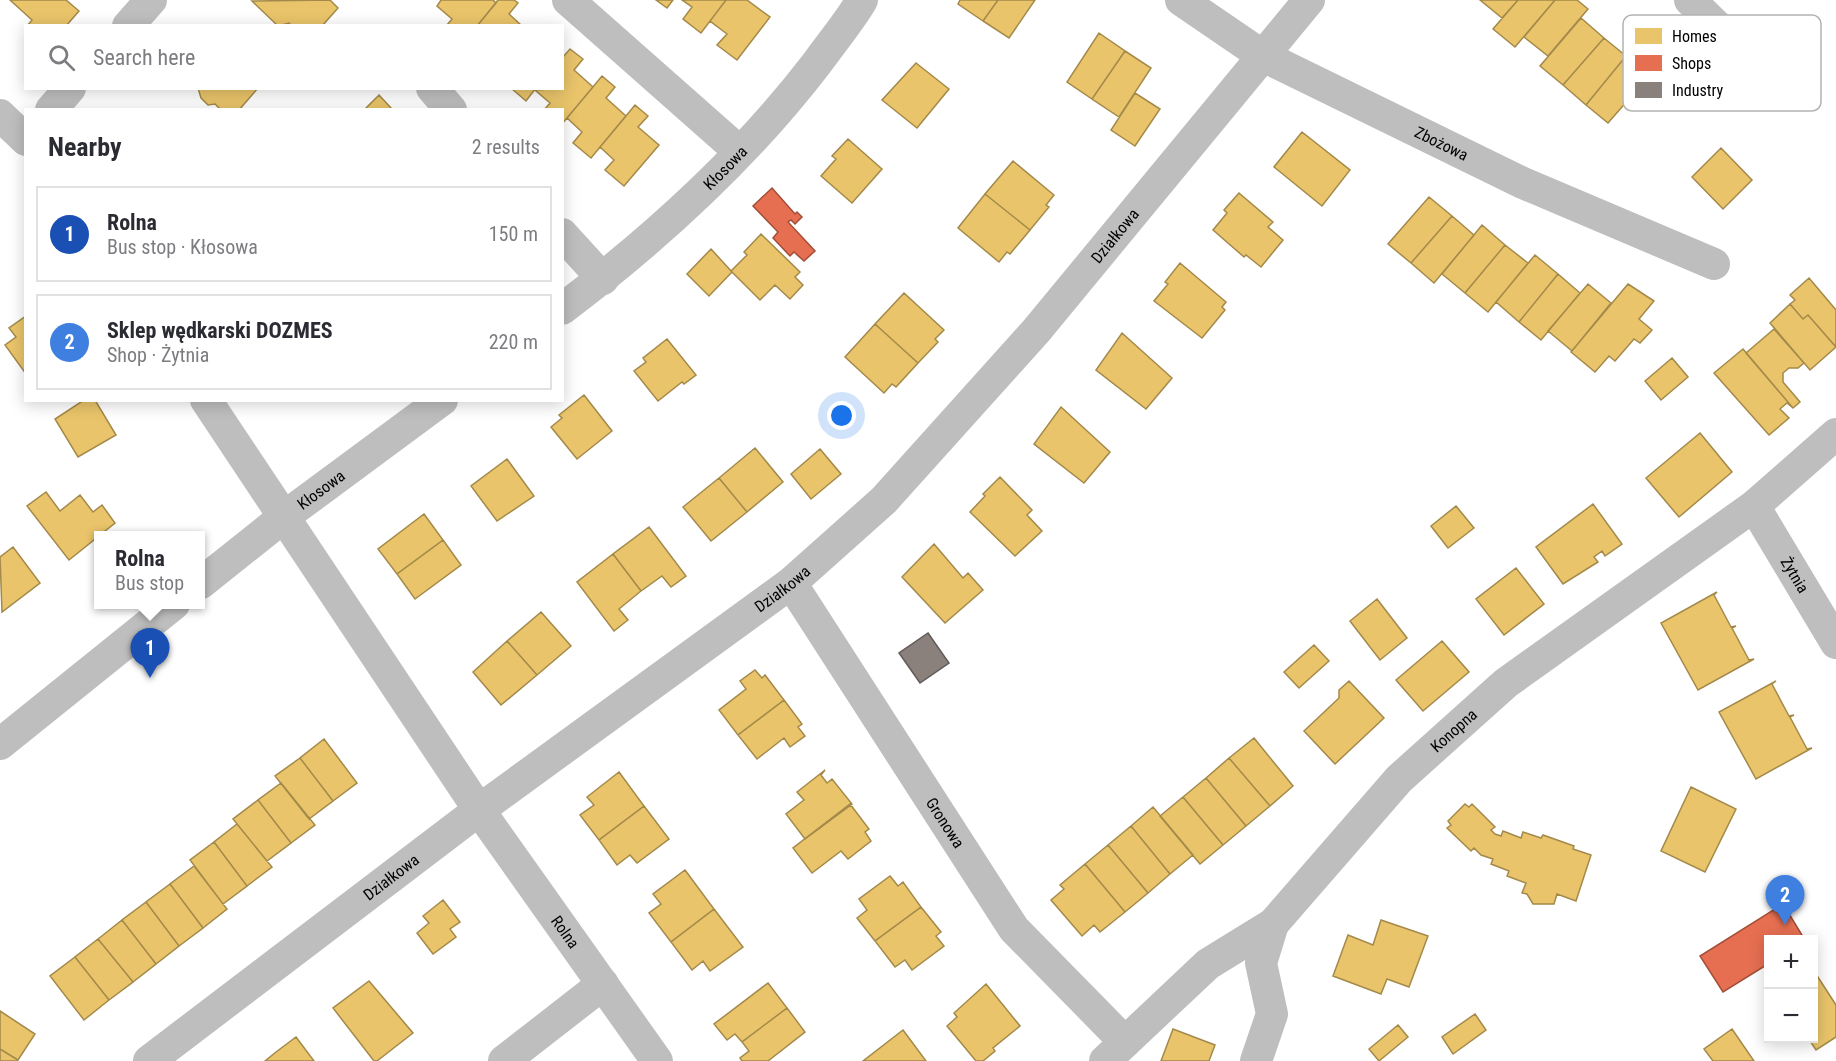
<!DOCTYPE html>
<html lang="en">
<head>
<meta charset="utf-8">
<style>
	body { margin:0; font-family:"Roboto Condensed",sans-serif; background:#f7f7f7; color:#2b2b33 }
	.controls { position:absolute; right:18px; bottom:18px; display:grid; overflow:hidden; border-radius:0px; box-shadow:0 3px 15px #0003 }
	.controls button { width:54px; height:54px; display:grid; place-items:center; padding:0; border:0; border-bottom:2px solid #e1e1e2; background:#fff; color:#2b2b33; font:30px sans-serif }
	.you { position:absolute; left:842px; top:416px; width:21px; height:21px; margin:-15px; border:4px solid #fff; border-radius:50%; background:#1a73e8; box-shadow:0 0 0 9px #1a73e833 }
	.badge { display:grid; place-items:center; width:39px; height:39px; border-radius:50%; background:#d93025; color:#fff; font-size:20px; font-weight:700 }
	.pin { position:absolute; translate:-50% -50px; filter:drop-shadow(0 2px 3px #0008) }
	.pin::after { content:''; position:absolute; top:32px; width:21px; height:18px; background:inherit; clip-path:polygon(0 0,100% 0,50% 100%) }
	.popup { position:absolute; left:94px; top:531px; width:111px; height:78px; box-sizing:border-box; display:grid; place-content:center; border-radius:0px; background:#fff; filter:drop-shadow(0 2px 4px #0005); font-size:20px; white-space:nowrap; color:#7c7c81 }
	.popup b { font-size:22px; color:#2b2b33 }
	.popup::after { content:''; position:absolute; left:50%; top:100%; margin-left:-12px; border:12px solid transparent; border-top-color:#fff }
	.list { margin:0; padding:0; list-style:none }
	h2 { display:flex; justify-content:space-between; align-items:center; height:78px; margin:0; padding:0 24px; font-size:26px }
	h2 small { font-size:20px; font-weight:400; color:#7c7c81 }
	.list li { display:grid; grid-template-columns:39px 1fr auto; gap:18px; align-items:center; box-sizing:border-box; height:96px; margin:0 12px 12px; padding:0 12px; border:2px solid #e1e1e2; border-radius:0px }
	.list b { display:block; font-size:22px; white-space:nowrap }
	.list p { margin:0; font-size:20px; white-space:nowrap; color:#7c7c81 }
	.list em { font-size:20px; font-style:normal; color:#7c7c81 }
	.icon { flex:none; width:33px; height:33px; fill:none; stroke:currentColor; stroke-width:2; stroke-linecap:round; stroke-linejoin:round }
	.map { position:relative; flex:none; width:1836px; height:1061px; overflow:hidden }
	.search { position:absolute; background:#fff; box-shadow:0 3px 15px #0003; left:24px; top:24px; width:540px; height:66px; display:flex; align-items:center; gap:15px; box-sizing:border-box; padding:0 21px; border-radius:0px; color:#7c7c81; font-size:22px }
	.panel { position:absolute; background:#fff; box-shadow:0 3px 15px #0003; left:24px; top:108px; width:540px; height:294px; border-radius:0px }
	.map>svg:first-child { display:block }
</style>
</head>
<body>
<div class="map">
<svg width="1836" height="1061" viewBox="0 0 1836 1061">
	<rect width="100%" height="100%" fill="#fff"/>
	<!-- homes -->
	<path fill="#e9c46a" stroke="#a3894a" stroke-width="1.5" d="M10 0H66L79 11 66 26H27L32 20Z
		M330 0 338 8 322 26H292L289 23 278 26 252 1Z
		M441 0H493L496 3 477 26H446L452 19 437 6Z
		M498 0H514L518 3 509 14 522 26H477Z
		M656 0H673L667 8Z
		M682 0H726L701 33 683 19 692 7Z
		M726 0H747L770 17 737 60 717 45 727 34 710 21Z
		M960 0H998L983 21 958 4Z
		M998 0H1035L1009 38 983 21Z
		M1480 0H1518L1502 18Z
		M1518 0H1555L1515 47 1493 29Z
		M1555 0H1577L1588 9 1548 56 1524 37Z
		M1581 18 1604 38 1563 85 1540 66Z
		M1099 33 1125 51 1092 99 1067 82Z
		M1604 38 1626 56 1586 105 1563 85Z
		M570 49 583 59 574 70 593 87 562 124V110H544L550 103 535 90 562 88V58Z
		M1125 51 1151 68 1119 117 1092 99Z
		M1626 56 1649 76 1608 123 1586 105Z
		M916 63 949 89 917 128 882 100Z
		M602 76 615 87 606 98 626 116 591 158 573 143 582 132 567 118Z
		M198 88H258L239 110H221L215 104 208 105 201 98Z
		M511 88H536L526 101Z
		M1135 93 1160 109 1135 146 1111 130Z
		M379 95 391 108 389 110H364Z
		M635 105 648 116 638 127 659 145 624 186 605 170 614 160 600 147Z
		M1302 132 1350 170 1322 206 1274 167Z
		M848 139 882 169 852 203 821 176 836 159 832 156Z
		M1721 148 1752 180 1723 209 1692 177Z
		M1013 161 1054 195 1046 205 1049 207 1030 230 985 194Z
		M1239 193 1273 222 1268 227 1283 240 1261 267 1246 255 1244 257 1213 230 1227 213 1224 210Z
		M985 194 1030 230 1010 254 1007 252 999 262 958 228Z
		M1429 197 1452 216 1411 263 1388 244Z
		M1452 216 1474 235 1434 283 1411 263Z
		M1482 225 1505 245 1465 293 1442 274Z
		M761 234 800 272 795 277 803 285 790 299 775 285 760 300 731 271 747 255 744 252Z
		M1505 245 1528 263 1488 312 1465 293Z
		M711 249 732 272 709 296 687 274Z
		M1535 255 1558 274 1519 322 1496 302Z
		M1180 263 1226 302 1222 307 1225 310 1202 338 1154 301 1168 284 1165 282Z
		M1558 274 1580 293 1541 340 1519 322Z
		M1809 278 1836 310V347L1808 315 1803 319 1790 304 1795 300 1790 295Z
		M1588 284 1611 303 1572 351 1548 331Z
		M1628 284 1654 301 1639 319 1652 330 1640 343 1634 339 1615 361 1609 356 1595 372 1571 352Z
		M904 293 944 330 935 339 938 342 918 363 875 324Z
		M1790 304 1803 319 1808 315 1836 347 1810 370 1770 323Z
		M26 316V374L5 345 16 337 9 328Z
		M875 324 918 363 896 387 892 384 884 393 845 357Z
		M1774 329 1804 363 1798 368H1789L1783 373V382L1800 402 1793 408 1746 353Z
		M1122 333 1172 378 1146 409 1096 370Z
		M667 339 696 375 684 384 682 382 658 401 634 371 646 362 643 358Z
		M1743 349 1793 408 1787 403 1780 409 1789 418 1769 435 1714 373Z
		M1672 358 1688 377 1661 400 1645 381Z
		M584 395 612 431 577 459 551 427 562 418 559 415Z
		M84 400H95L116 435 78 457 55 419Z
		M1061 407 1110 452 1084 483 1034 444Z
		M1700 433 1732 472 1679 517 1646 478Z
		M755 448 783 482 747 512 719 478Z
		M820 449 841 474 811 499 791 474Z
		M507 459 534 496 497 521 471 486Z
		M1000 477 1032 510 1027 515 1042 531 1015 556 970 512 985 496 983 494Z
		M719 478 747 512 711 541 683 507Z
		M46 492 60 511 80 495 93 512 102 505 115 523 69 560 27 506Z
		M1593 504 1622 544 1605 556 1602 551 1594 557 1598 562 1563 584 1536 547Z
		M1456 506 1474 528 1448 548 1431 526Z
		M424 514 443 540 397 574 378 549Z
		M649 527 686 576 671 587 662 576 641 591 613 554Z
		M443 540 461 565 415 599 397 574Z
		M934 544 963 578 968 573 983 590 945 623 902 577Z
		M13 547 40 583 2 612 0 557Z
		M613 554 641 591 619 609 628 620 614 631 577 582Z
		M1516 568 1544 604 1504 635 1476 599Z
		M1717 592 1714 595 1731 627 1736 626 1732 628 1749 660 1754 659 1698 690 1661 623Z
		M1377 599 1407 638 1380 660 1350 621Z
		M541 612 571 646 537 675 507 641Z
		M507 641 537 675 501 705 473 672Z
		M1442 641 1469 672 1423 711 1396 680Z
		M1314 645 1329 661 1299 688 1284 672Z
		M755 670 762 678 765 675 784 700 738 735 719 710 746 689 740 681Z
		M1349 681 1384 718 1335 764 1304 731 1339 698V690Z
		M1776 681 1772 684 1789 716 1794 715 1790 717 1807 749 1812 748 1756 779 1719 712Z
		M784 700 802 724 798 727 805 736 790 747 784 738 757 759 738 735Z
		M1254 738 1293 786 1270 806 1229 758Z
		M324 739 357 783 333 801 300 758Z
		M300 758 333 801 309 819 275 776Z
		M1229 758 1270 806 1246 826 1206 778Z
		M825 770 821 775 827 783 832 779 852 804 805 839 786 814 804 800 797 792Z
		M619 772 644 806 599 840 580 815 594 805 587 797Z
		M1206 778 1246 826 1223 845 1183 797Z
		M281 783 315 825 291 843 258 800Z
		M1691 787 1736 809 1705 872 1661 851Z
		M1183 797 1223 845 1200 864 1160 816Z
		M258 800 291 843 267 861 233 819Z
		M850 804 869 829 865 832 871 841 848 859 841 851 812 873 793 848Z
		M1465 804 1469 807 1472 804 1495 827 1491 830 1495 834 1501 836 1503 831 1521 838 1523 832 1541 838 1543 835 1574 846 1573 849 1591 855 1576 901 1557 894 1554 904H1533L1527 894 1522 893 1526 883 1507 876 1509 871 1491 864 1493 859 1481 855 1474 848 1471 851 1447 828 1451 825 1448 821Z
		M644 806 669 839 637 863 630 855 617 865 599 840Z
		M1153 807 1193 855 1170 874 1131 826Z
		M237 824 272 867 247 886 214 842Z
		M1131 826 1170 874 1148 893 1108 845Z
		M214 842 247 886 223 904 190 860Z
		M1108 845 1148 893 1125 912 1085 864Z
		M1085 864 1125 912 1100 932 1094 925 1082 936 1051 900 1064 889 1060 885Z
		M194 866 227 909 203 928 170 884Z
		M685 870 714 909 671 942 649 913 661 904 653 894Z
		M890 876 898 886 903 882 921 907 875 941 857 918 867 910 859 899Z
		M170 884 203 928 179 946 146 902Z
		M443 900 460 922 450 929 456 937 433 954 417 933 429 923 423 916Z
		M146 902 179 946 156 964 122 920Z
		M921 907 941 932 936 936 944 946 912 970 905 960 895 967 875 941Z
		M714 909 743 947 710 971 703 961 692 970 671 942Z
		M122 920 156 964 133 982 98 939Z
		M1381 920 1428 936 1409 987 1387 979 1381 994 1333 976 1348 935 1373 945Z
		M98 939 133 982 109 1000 75 957Z
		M75 957 109 1000 84 1020 50 976Z
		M1814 971 1836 1005V1037L1816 1050 1808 1038H1814Z
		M369 981 413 1033 377 1061H374L333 1008Z
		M768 983 787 1008 742 1042 735 1034 727 1040 714 1024Z
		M986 984 1020 1026 993 1048 995 1051 983 1061H976L947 1026 957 1017 954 1013Z
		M787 1008 805 1032 768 1061H742L740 1058 749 1051 742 1042Z
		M0 1011 35 1034 18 1060 0 1049Z
		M1475 1014 1486 1030 1453 1054 1442 1037Z
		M1398 1025 1408 1037 1379 1061 1369 1049Z
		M1173 1029 1215 1045 1209 1061H1161Z
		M1732 1029 1754 1061H1713L1704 1049Z
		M903 1030 926 1061H863Z
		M296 1037 314 1061H265L276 1052Z
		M0 1049 18 1060 17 1061H0Z"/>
	<!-- shops -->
	<path fill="#e76f51" stroke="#a24e39" stroke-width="1.5" d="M772 188 795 214 797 212 802 217 795 224 791 220 788 222 815 251 804 261 794 252 790 256 773 238 778 232 753 206Z
		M1783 904 1805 940H1768V964L1723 992 1700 956Z"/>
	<!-- industry -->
	<path fill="#8a817c" stroke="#615a57" stroke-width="1.5" d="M928 633 949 663 920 683 899 653Z"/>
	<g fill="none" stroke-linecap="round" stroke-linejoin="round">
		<!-- street -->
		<g stroke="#bebebe" stroke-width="32">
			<path d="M568 0 740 152"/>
			<path id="s1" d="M1181 0 1263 56 1523 183 1714 264"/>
			<path d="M1690 0 1733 42 1696 80"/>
			<path d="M128 26 151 0"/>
			<path d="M432 88 451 110"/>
			<path d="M51 110 70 88"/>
			<path d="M0 115 26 140"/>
			<path d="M562 234 603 279"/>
			<path id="s2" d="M562 309C656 238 745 157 817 63 832 42 849 22 862 0"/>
			<path id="s3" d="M206 400 479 810 657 1061"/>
			<path id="s4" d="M1754 506 1836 643"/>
			<path id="s5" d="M201 583 285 516 442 400"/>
			<path id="s6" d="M791 583 1014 929 1125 1042"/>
			<path d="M0 744 174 604"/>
			<path id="s7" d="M149 1061 479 810 791 583 884 500 1036 331 1309 0"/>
			<path d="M504 1061 603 984"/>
			<path id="s8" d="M1105 1061 1208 964 1273 924 1399 779 1506 683 1754 506 1836 434"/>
			<path d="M1256 1061 1272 1014 1261 963 1273 924"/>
		</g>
	</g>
	<g text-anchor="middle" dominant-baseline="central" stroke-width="6" stroke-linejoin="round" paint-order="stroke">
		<!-- street labels -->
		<g font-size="16" fill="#000" stroke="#fff">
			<text stroke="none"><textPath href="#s1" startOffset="298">Zbożowa</textPath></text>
			<text stroke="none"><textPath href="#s2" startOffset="216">Kłosowa</textPath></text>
			<text stroke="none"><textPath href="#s7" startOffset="1276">Działkowa</textPath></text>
			<text stroke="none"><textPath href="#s5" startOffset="152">Kłosowa</textPath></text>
			<text stroke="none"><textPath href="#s4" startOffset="80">Żytnia</textPath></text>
			<text stroke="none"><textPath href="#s7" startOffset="790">Działkowa</textPath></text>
			<text stroke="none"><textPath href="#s8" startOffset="483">Konopna</textPath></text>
			<text stroke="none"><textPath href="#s6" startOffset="285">Gronowa</textPath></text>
			<text stroke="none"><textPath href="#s7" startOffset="304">Działkowa</textPath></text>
			<text stroke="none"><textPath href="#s3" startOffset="642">Rolna</textPath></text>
		</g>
	</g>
	<!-- legend -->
	<rect x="1623" y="15" width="198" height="96" rx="9" fill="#fff" stroke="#b2b2b2" stroke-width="1.5"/>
	<rect x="1635" y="28" width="27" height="16" fill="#e9c46a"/>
	<rect x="1635" y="55" width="27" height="16" fill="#e76f51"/>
	<rect x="1635" y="82" width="27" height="16" fill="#8a817c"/>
	<g font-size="16" fill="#000">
		<text x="1672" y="42">Homes</text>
		<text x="1672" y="69">Shops</text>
		<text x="1672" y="96">Industry</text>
	</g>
</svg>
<div class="controls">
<button>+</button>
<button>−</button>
</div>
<div class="you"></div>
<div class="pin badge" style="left:150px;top:678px;background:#1a4fb4">1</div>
<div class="popup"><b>Rolna</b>Bus stop</div>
<div class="pin badge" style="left:1785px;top:925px;background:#3f7fe0">2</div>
<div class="search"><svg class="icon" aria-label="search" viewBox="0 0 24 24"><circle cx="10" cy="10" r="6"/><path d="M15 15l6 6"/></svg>Search here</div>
<section class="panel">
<h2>Nearby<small>2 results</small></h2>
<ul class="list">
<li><span class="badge" style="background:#1a4fb4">1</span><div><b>Rolna</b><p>Bus stop · Kłosowa</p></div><em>150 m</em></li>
<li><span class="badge" style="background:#3f7fe0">2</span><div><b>Sklep wędkarski DOZMES</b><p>Shop · Żytnia</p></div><em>220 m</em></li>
</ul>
</section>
</div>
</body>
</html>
